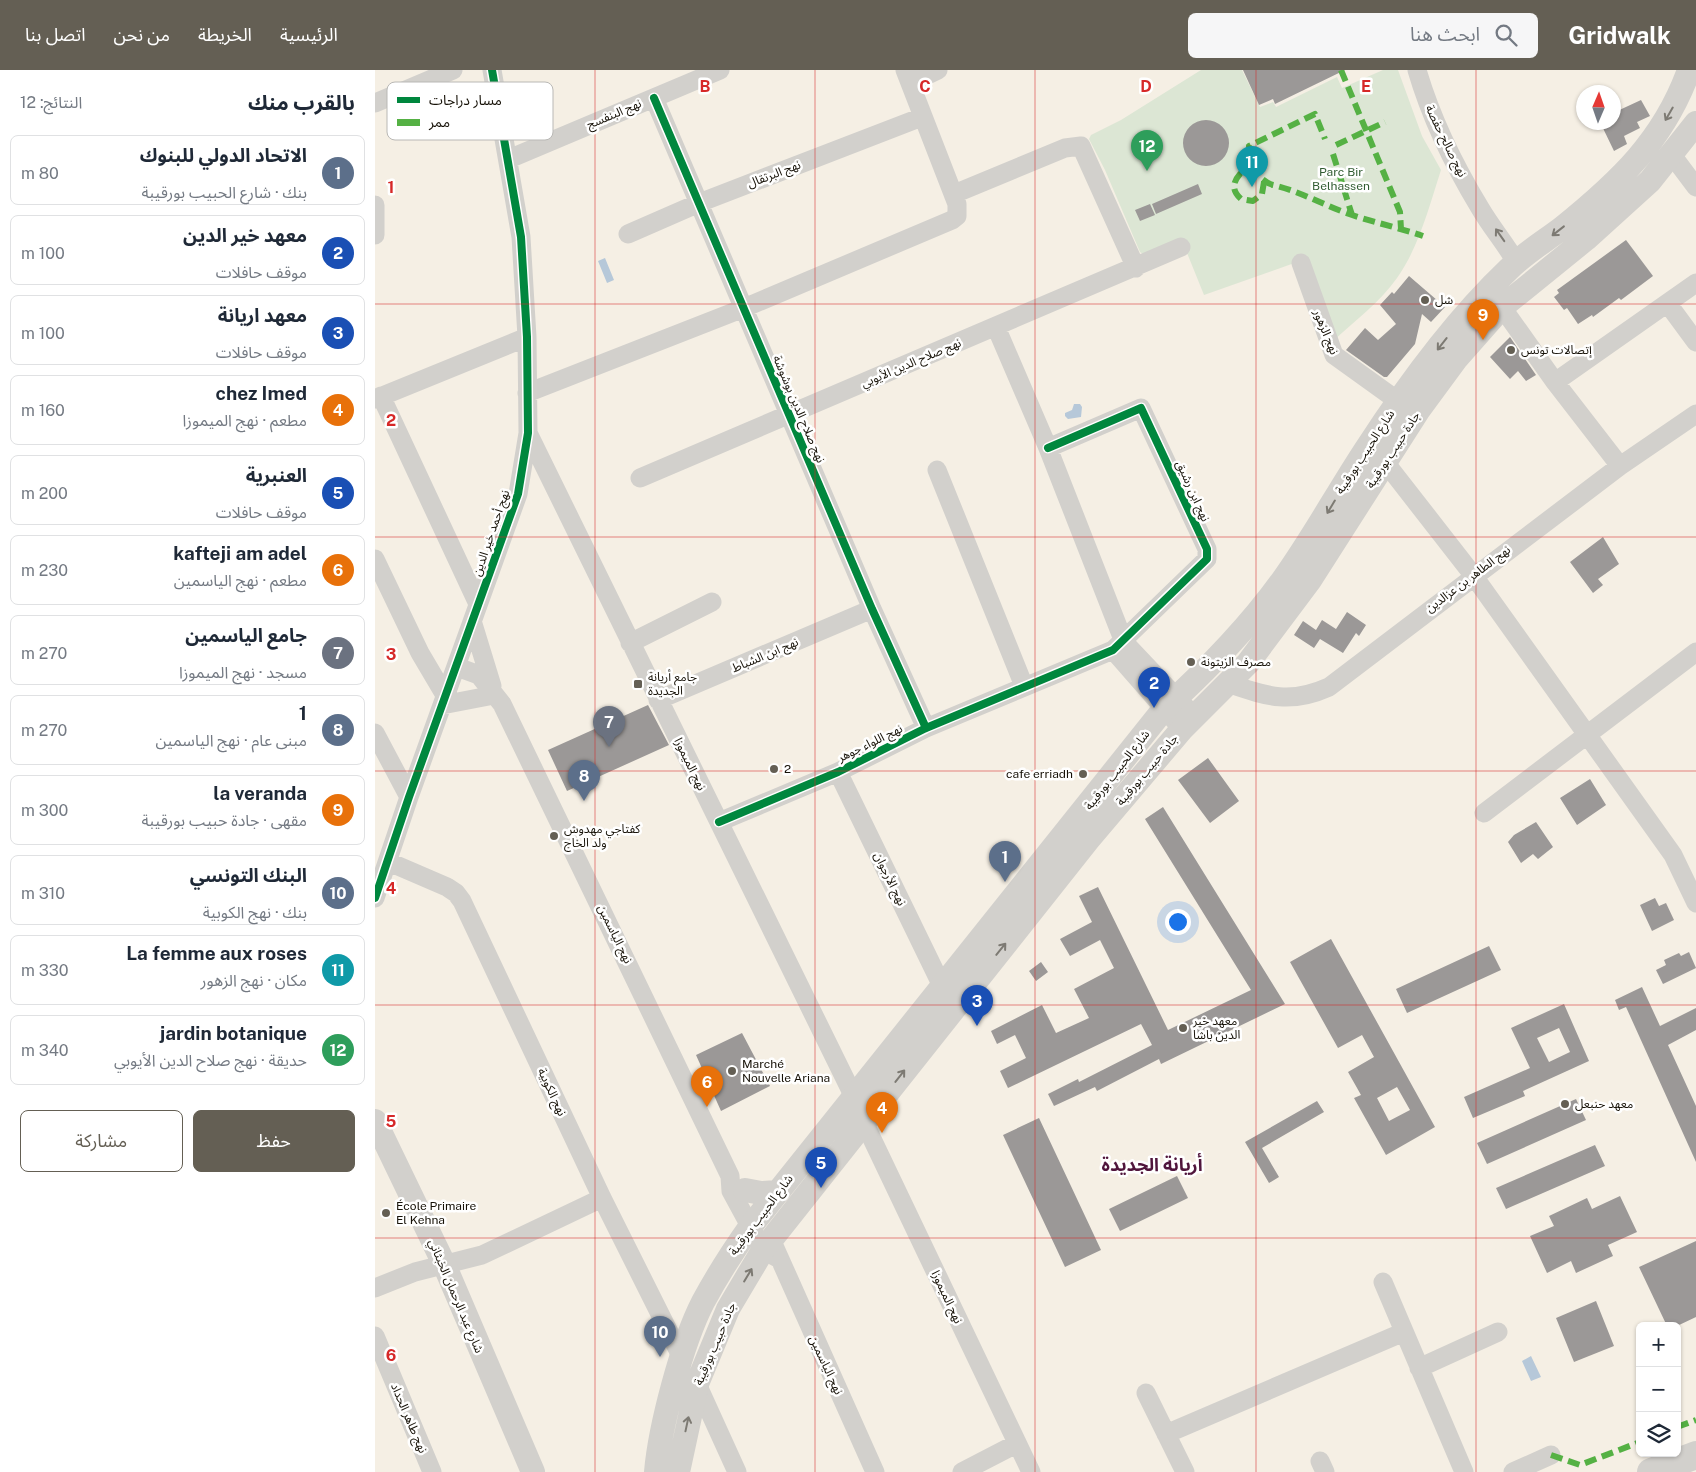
<!DOCTYPE html>
<html lang="ar">
<head>
<meta charset="utf-8">
<style>
	body { margin:0; font-family:"Public Sans","Noto Sans Arabic",sans-serif; background:#f6f6f7; color:#1f2937; direction:rtl }
	.controls { position:absolute; right:15px; bottom:15px; display:grid; overflow:hidden; border-radius:8px; box-shadow:0 1px 4px #0004 }
	.controls button { width:45px; height:45px; display:grid; place-items:center; padding:0; border:0; border-bottom:1px solid #e0e1e3; background:#fff; color:#1f2937; font:25px sans-serif }
	.compass { position:absolute; left:1201px; top:15px; width:45px; height:45px; border-radius:50%; background:#fff; box-shadow:0 1px 4px #0004; rotate:2deg }
	.you { position:absolute; left:802px; top:851px; width:18px; height:18px; margin:-12px; border:4px solid #fff; border-radius:50%; background:#1a73e8; box-shadow:0 0 0 8px #1a73e833 }
	.badge { display:grid; place-items:center; width:32px; height:32px; border-radius:50%; background:#645f54; color:#fff; font-size:16px; font-weight:700 }
	.pin { position:absolute; translate:-50% -41px; filter:drop-shadow(0 1px 2px #0008) }
	.pin::after { content:''; position:absolute; top:26px; width:18px; height:15px; background:inherit; clip-path:polygon(0 0,100% 0,50% 100%) }
	.list { margin:0; padding:0; list-style:none }
	h2 { display:flex; justify-content:space-between; align-items:center; height:65px; margin:0; padding:0 20px; font-size:21px }
	h2 small { font-size:16px; font-weight:400; color:#747a83 }
	.list li { display:grid; grid-template-columns:32px 1fr auto; gap:15px; align-items:center; box-sizing:border-box; height:70px; margin:0 10px 10px; padding:0 10px; border:1px solid #e0e1e3; border-radius:8px }
	.list b { display:block; font-size:19px; white-space:nowrap }
	.list p { margin:0; font-size:16px; white-space:nowrap; color:#747a83 }
	.list em { font-size:16px; font-style:normal; color:#747a83 }
	.actions { display:flex; gap:10px; padding:15px 20px }
	.actions a { flex:1; padding:11px 0; border:1px solid #645f54; border-radius:8px; text-align:center; font-size:18px; color:#645f54 }
	.actions .main { background:#645f54; color:#fff }
	.icon { flex:none; width:28px; height:28px; fill:none; stroke:currentColor; stroke-width:2; stroke-linecap:round; stroke-linejoin:round }
	.map { position:relative; flex:none; width:1321px; height:1402px; overflow:hidden; direction:ltr }
	header { display:flex; align-items:center; gap:30px; box-sizing:border-box; height:70px; padding:0 25px; background:#645f54; color:#fff }
	header strong { font-size:24px }
	nav { display:flex; gap:28px; margin-inline-start:auto; font-size:18px }
	.search { width:350px; height:45px; background:#f6f6f7; display:flex; align-items:center; gap:12px; box-sizing:border-box; padding:0 18px; border-radius:8px; color:#747a83; font-size:19px }
	main { display:flex }
	aside { flex:1; background:#fff }
	.map>svg:first-child { display:block }
</style>
</head>
<body>
<header>
<strong>Gridwalk</strong>
<div class="search"><svg class="icon" aria-label="search" viewBox="0 0 24 24"><circle cx="10" cy="10" r="6"/><path d="M15 15l6 6"/></svg>ابحث هنا</div>
<nav><a>الرئيسية</a><a>الخريطة</a><a>من نحن</a><a>اتصل بنا</a></nav>
</header>
<main>
<div class="map">
<svg width="1321" height="1402" viewBox="0 0 1321 1402">
	<rect width="100%" height="100%" fill="#f5efe4"/>
	<!-- green -->
	<path fill="#dce6d4" d="M826 0H867L885 37 898 32 901 37 962 7 967 18 1008 0H1023L1047 66 1066 100C1054 137 1044 177 1022 208 1005 232 980 251 958 271L925 191 829 225 806 168 768 184 765 182 730 100 714 69 716 65 746 50Z"/>
	<!-- water -->
	<path fill="#b6c8d9" d="M230 188 239 210 232 213 223 191Z
		M699 334H705L707 337 706 347 693 349 690 346V343L697 340Z
		M1156 1286 1166 1307 1156 1311 1147 1291Z"/>
	<!-- building -->
	<path fill="#9b9897" fill-rule="evenodd" d="M868 0H970L900 34 898 29 884 35Z
		M1266 30 1275 46 1262 52 1265 58 1249 66 1252 74 1239 81 1225 52H1238V43Z
		M808 73a23 23 0 1 1 46 0a23 23 0 1 1-46 0Z
		M823 114 827 124 781 144 777 134Z
		M775 134 780 145 765 151 760 140Z
		M1251 170 1278 206 1246 230 1244 228 1218 247 1217 245 1203 254 1192 238 1189 240 1179 227 1184 223 1182 220Z
		M1034 206 1070 237 1056 252 1047 244 1040 274 1012 307H1009L971 280 990 258 1003 270 1021 254 1005 235 1017 222 1019 224Z
		M1135 267 1161 305 1151 311 1143 301 1135 309 1115 287Z
		M1228 467 1244 494 1223 509 1228 515 1218 523 1195 492Z
		M972 542 991 555 984 566 981 563 968 583 945 569 939 578 919 565 928 551 941 560 947 550 961 559Z
		M273 635 294 675 192 721 173 680Z
		M833 688 864 731 835 753 803 710Z
		M1215 709 1231 735 1202 755 1185 728Z
		M788 737 910 934 786 994 784 989 722 1021 720 1017 679 1036 673 1024 703 1009 704 1012 777 975 766 954 633 1018 625 1001 651 988 640 965 622 974 616 961 667 935 681 963 714 948 699 919 739 898 725 870 695 886 685 869 717 852 704 826 723 817 793 960 876 920 770 749Z
		M1161 752 1178 777 1163 789 1158 784 1146 793 1133 772 1139 765Z
		M1280 828 1284 836 1291 833 1299 850 1277 861 1265 835Z
		M956 869 1060 1057 1011 1085 979 1028 986 1025 973 1002 999 987 987 965 963 978 915 892ZM1022 1017 1035 1040 1014 1051 1002 1028Z
		M1114 876 1126 900 1032 943 1021 919Z
		M1314 882 1321 898 1288 914 1281 900 1291 895 1289 890 1304 883 1306 886Z
		M666 892 673 902 661 911 654 901Z
		M1267 917 1285 956 1321 938V960L1293 975 1321 1036V1092L1251 937 1244 940 1240 930Z
		M1189 934 1214 991 1148 1021 1150 1026 1098 1048 1089 1027 1155 998 1136 958ZM1184 958 1195 982 1174 992 1162 968Z
		M367 963 395 1016 346 1041 321 985Z
		M1201 1029 1211 1050 1112 1094 1102 1073Z
		M942 1031 949 1042 887 1078 904 1107 894 1113 870 1072Z
		M664 1048 726 1180 690 1197 628 1065Z
		M1220 1075 1230 1096 1131 1139 1121 1118Z
		M802 1106 813 1128 745 1161 734 1139Z
		M1245 1126 1262 1162 1233 1175 1238 1186 1201 1203 1196 1191 1172 1203 1155 1166 1179 1156 1174 1146 1212 1128 1217 1139Z
		M1321 1171V1247L1302 1256H1292L1264 1197Z
		M1221 1231 1239 1276 1199 1292 1181 1248Z"/>
	<g fill="none" stroke-linecap="round" stroke-linejoin="round">
		<!-- minor -->
		<path stroke="#d2d0cc" stroke-width="19" d="M1042 0C1056 48 1079 95 1105 138 1116 157 1130 173 1141 192
			M536 13 563 0
			M279 28 497 539 551 658
			M0 33 78 0
			M1297 85 1321 117
			M134 89 345 0
			M579 124 690 78 706 76 761 198
			M0 135V165
			M253 164 324 133 547 47
			M926 193 959 285 1023 331
			M1119 226 1180 312 1245 396
			M1293 234 1321 272
			M621 257 673 378 749 572 819 646
			M1180 312 1321 213
			M152 323 369 238 577 150 582 146V134L530 0
			M6 326 103 534
			M0 329 152 267
			M153 363 478 1025
			M1010 392 1098 505 1298 785 1321 833
			M562 400 649 616
			M265 408 806 177
			M0 489 45 583 71 627
			M98 554 117 616
			M255 573 337 532
			M738 580 807 659
			M82 597 104 605 127 634 355 1106 356 1121 388 1180 403 1188
			M852 613C891 626 914 635 954 617L1245 396 1321 344
			M283 630 497 539
			M67 635 119 625
			M0 663 34 727
			M463 702 567 916
			M1109 743 1321 582
			M344 752 463 702 551 658 738 580 832 489V479L766 338 673 378
			M14 792 72 817 81 823 87 831 227 1128 307 1288
			M0 828 34 727 143 424 153 363 152 267 146 167 117 0
			M489 1052 656 1402
			M400 1178 500 1402
			M1008 1212 1089 1402
			M0 1218 40 1202 107 1185 227 1128
			M0 1266 57 1402
			M1044 1298 1123 1262
			M322 1314 362 1402
			M771 1323 810 1402
			M791 1364 1029 1262
			M945 1391 950 1402
			M587 1402 641 1374
			M1138 1402 1176 1385"/>
		<!-- major -->
		<path stroke="#d2d0cc" stroke-width="24" d="M0 1051 69 1194 158 1402
			M370 1120 386 1123 402 1122
			M281 1402C285 1356 307 1273 328 1232 342 1206 358 1181 375 1157L788 640C831 601 873 558 907 511 938 468 962 423 991 379 1032 316 1079 251 1134 199 1150 183 1170 171 1187 158 1244 112 1289 70 1314 0
			M303 1402 322 1314 353 1239 388 1180 713 770 807 659 873 593 935 510 1043 341 1082 288 1127 237 1211 169 1275 111 1321 53"/>
		<!-- highway -->
		<path stroke="#d2d0cc" stroke-width="28" d="M1276 1402 1321 1385"/>
		<!-- quiet -->
		<path stroke="#55b144" stroke-width="6" stroke-dasharray="12 6" stroke-linecap="butt" d="M966 0 1025 142 1026 159
			M961 75 1010 52
			M958 84 977 145
			M882 103 874 76 940 44 950 69
			M889 112 887 124 878 131 866 129C857 121 857 113 865 104 881 96 884 111 898 115 925 121 950 136 977 145 1001 153 1025 158 1048 166
			M1302 1357 1321 1350
			M1176 1385 1205 1395 1265 1372"/>
		<!-- cycleway casing -->
		<g stroke="#fff" stroke-width="11">
			<path id="cycleway" d="M279 28 497 539 551 658
				M344 752 463 702 551 658 738 580 832 489V479L766 338 673 378
				M0 828 34 727 143 424 153 363 152 267 146 167 117 0"/>
		</g>
		<!-- cycleway -->
		<use href="#cycleway" stroke="#00873e" stroke-width="8"/>
	</g>
	<!-- one-way arrows -->
	<defs><path id="oneway-shaft" d="M-6 0H5M1.5-3L5.5 0L1.5 3" fill="none" stroke-width="1.6" stroke-linecap="round" stroke-linejoin="round" transform="scale(1.25)"/></defs>
	<g stroke="#7d7a73">
		<use href="#oneway-shaft" transform="translate(1294 44) rotate(120)"/>
		<use href="#oneway-shaft" transform="translate(1183 161) rotate(142)"/>
		<use href="#oneway-shaft" transform="translate(1125 165) rotate(-125)"/>
		<use href="#oneway-shaft" transform="translate(1067 274) rotate(128)"/>
		<use href="#oneway-shaft" transform="translate(956 437) rotate(121)"/>
		<use href="#oneway-shaft" transform="translate(626 879) rotate(-51)"/>
		<use href="#oneway-shaft" transform="translate(525 1006) rotate(-52)"/>
		<use href="#oneway-shaft" transform="translate(373 1205) rotate(-59)"/>
		<use href="#oneway-shaft" transform="translate(312 1354) rotate(-78)"/>
	</g>
	<!-- grid -->
	<path fill="none" stroke="#d62828" stroke-width="1" stroke-opacity="0.55" d="M220 0V1402M440 0V1402M660 0V1402M881 0V1402M1101 0V1402M0 234H1321M0 467H1321M0 701H1321M0 935H1321M0 1168H1321"/>
	<!-- markers -->
	<g fill="#645f54" stroke="#fff" stroke-width="2">
		<circle cx="1050" cy="230" r="5"/>
		<circle cx="1136" cy="280" r="5"/>
		<circle cx="816" cy="592" r="5"/>
		<rect x="258" y="609" width="10" height="10" rx="2.5"/>
		<circle cx="399" cy="699" r="5"/>
		<circle cx="708" cy="704" r="5"/>
		<circle cx="179" cy="766" r="5"/>
		<circle cx="808" cy="958" r="5"/>
		<circle cx="357" cy="1001" r="5"/>
		<circle cx="1190" cy="1034" r="5"/>
		<circle cx="11" cy="1143" r="5"/>
	</g>
	<g text-anchor="middle" dominant-baseline="central" stroke-width="5" stroke-linejoin="round" paint-order="stroke">
		<!-- street labels -->
		<g font-size="12" fill="#161107" stroke="#fff">
			<text transform="translate(239 44) rotate(-23)">نهج البنفسج</text>
			<text transform="translate(1071 71) rotate(64)">نهج صالح حفصة</text>
			<text transform="translate(399 104) rotate(-21)">نهج البرتقال</text>
			<text transform="translate(951 262) rotate(68)">نهج الزهور</text>
			<text transform="translate(536 293) rotate(-23)">نهج صلاح الدين الأيوبي</text>
			<text transform="translate(424 339) rotate(67)">نهج صلاح الدين بوشوشة</text>
			<text transform="translate(1018 380) rotate(-57)">جادة حبيب بورقيبة</text>
			<text transform="translate(990 382) rotate(-57)">شارع الحبيب بورقيبة</text>
			<text transform="translate(818 421) rotate(66)">نهج ابن رشيق</text>
			<text transform="translate(116 463) rotate(-71)">نهج أحمد خير الدين</text>
			<text transform="translate(1093 509) rotate(-37)">نهج الطاهر بن عزالدين</text>
			<text transform="translate(390 585) rotate(-23)">نهج ابن الشباط</text>
			<text transform="translate(495 673) rotate(-26)">نهج اللواء جوهر</text>
			<text transform="translate(315 694) rotate(64)">نهج الميموزا</text>
			<text transform="translate(742 700) rotate(-52)">شارع الحبيب بورقيبة</text>
			<text transform="translate(772 700) rotate(-50)">جادة حبيب بورقيبة</text>
			<text transform="translate(515 809) rotate(64)">نهج الأرجوان</text>
			<text transform="translate(240 864) rotate(64)">نهج الياسمين</text>
			<text transform="translate(177 1022) rotate(65)">نهج الكوبية</text>
			<text transform="translate(386 1145) rotate(-53)">شارع الحبيب بورقيبة</text>
			<text transform="translate(81 1226) rotate(67)">شارع عبد الرحمان الخبثاني</text>
			<text transform="translate(572 1227) rotate(65)">نهج الميموزا</text>
			<text transform="translate(340 1274) rotate(-67)">جادة حبيب بورقيبة</text>
			<text transform="translate(451 1295) rotate(65)">نهج الياسمين</text>
			<text transform="translate(34 1348) rotate(67)">نهج طاهر الحداد</text>
		</g>
		<!-- park labels -->
		<g font-size="12" fill="#325c33" stroke="#fff">
			<text x="966" y="102">Parc Bir<tspan x="966" dy="14">Belhassen</tspan></text>
		</g>
		<!-- poi labels -->
		<g font-size="12" fill="#161107" stroke="#fff" text-anchor="start">
			<text x="1060" y="230">شل</text>
			<text x="1146" y="280">إتصالات تونس</text>
			<text x="826" y="592">مصرف الزيتونة</text>
			<text x="273" y="607">جامع أريانة<tspan x="273" dy="14">الجديدة</tspan></text>
			<text x="409" y="699">2</text>
			<text x="698" y="704" text-anchor="end">cafe erriadh</text>
			<text x="189" y="759">كفتاجي مهدوش<tspan x="189" dy="14">ولد الخاج</tspan></text>
			<text x="818" y="951">معهد خير<tspan x="818" dy="14">الدين باشا</tspan></text>
			<text x="367" y="994">Marché<tspan x="367" dy="14">Nouvelle Ariana</tspan></text>
			<text x="1200" y="1034">معهد حنبعل</text>
			<text x="21" y="1136">École Primaire<tspan x="21" dy="14">El Kehna</tspan></text>
		</g>
		<!-- district labels -->
		<g font-size="18" font-weight="bold" fill="#50153c" stroke="#fff">
			<text x="777" y="1094">أريانة الجديدة</text>
		</g>
	</g>
	<!-- legend -->
	<rect x="12" y="12" width="166" height="58" rx="8" fill="#fff" stroke="#b9b8b5" stroke-width="1"/>
	<rect x="22" y="27" width="23" height="6" fill="#00873e"/>
	<rect x="22" y="49" width="23" height="7" fill="#55b144"/>
	<g font-size="14" fill="#161107">
		<text x="54" y="35">مسار دراجات</text>
		<text x="54" y="57">ممر</text>
	</g>
	<g font-size="16" text-anchor="middle" font-weight="bold" fill="#d62828" stroke="#fff" stroke-width="5" stroke-linejoin="round" paint-order="stroke">
		<text x="330" y="22">B</text>
		<text x="550" y="22">C</text>
		<text x="771" y="22">D</text>
		<text x="991" y="22">E</text>
		<text x="16" y="123">1</text>
		<text x="16" y="356">2</text>
		<text x="16" y="590">3</text>
		<text x="16" y="824">4</text>
		<text x="16" y="1057">5</text>
		<text x="16" y="1291">6</text>
	</g>
</svg>
<div class="controls">
<button>+</button>
<button>−</button>
<button><svg class="icon" aria-label="layers" viewBox="0 0 24 24"><path d="M12 4l9 5-9 5-9-5zM3 14l9 5 9-5"/></svg></button>
</div>
<svg class="compass" viewBox="-18 -18 36 36"><path d="M0-13l5 13h-10z" fill="#e53935"/><path d="M0 13l5-13h-10z" fill="#747a83"/></svg>
<div class="you"></div>
<div class="pin badge" style="left:630px;top:812px;background:#5c6f8a">1</div>
<div class="pin badge" style="left:779px;top:638px;background:#1a4fb4">2</div>
<div class="pin badge" style="left:602px;top:956px;background:#1a4fb4">3</div>
<div class="pin badge" style="left:507px;top:1063px;background:#e8710a">4</div>
<div class="pin badge" style="left:446px;top:1118px;background:#1a4fb4">5</div>
<div class="pin badge" style="left:332px;top:1037px;background:#e8710a">6</div>
<div class="pin badge" style="left:234px;top:677px;background:#6b7280">7</div>
<div class="pin badge" style="left:209px;top:731px;background:#5c6f8a">8</div>
<div class="pin badge" style="left:1108px;top:270px;background:#e8710a">9</div>
<div class="pin badge" style="left:285px;top:1287px;background:#5c6f8a">10</div>
<div class="pin badge" style="left:877px;top:117px;background:#0f9aa8">11</div>
<div class="pin badge" style="left:772px;top:101px;background:#2e9e5b">12</div>
</div>
<aside>
<h2>بالقرب منك<small>النتائج: 12</small></h2>
<ul class="list">
<li><span class="badge" style="background:#5c6f8a">1</span><div><b>الاتحاد الدولي للبنوك</b><p>بنك · شارع الحبيب بورقيبة</p></div><em>80 m</em></li>
<li><span class="badge" style="background:#1a4fb4">2</span><div><b>معهد خير الدين</b><p>موقف حافلات</p></div><em>100 m</em></li>
<li><span class="badge" style="background:#1a4fb4">3</span><div><b>معهد اريانة</b><p>موقف حافلات</p></div><em>100 m</em></li>
<li><span class="badge" style="background:#e8710a">4</span><div><b>chez Imed</b><p>مطعم · نهج الميموزا</p></div><em>160 m</em></li>
<li><span class="badge" style="background:#1a4fb4">5</span><div><b>العنبرية</b><p>موقف حافلات</p></div><em>200 m</em></li>
<li><span class="badge" style="background:#e8710a">6</span><div><b>kafteji am adel</b><p>مطعم · نهج الياسمين</p></div><em>230 m</em></li>
<li><span class="badge" style="background:#6b7280">7</span><div><b>جامع الياسمين</b><p>مسجد · نهج الميموزا</p></div><em>270 m</em></li>
<li><span class="badge" style="background:#5c6f8a">8</span><div><b>1</b><p>مبنى عام · نهج الياسمين</p></div><em>270 m</em></li>
<li><span class="badge" style="background:#e8710a">9</span><div><b>la veranda</b><p>مقهى · جادة حبيب بورقيبة</p></div><em>300 m</em></li>
<li><span class="badge" style="background:#5c6f8a">10</span><div><b>البنك التونسي</b><p>بنك · نهج الكوبية</p></div><em>310 m</em></li>
<li><span class="badge" style="background:#0f9aa8">11</span><div><b>La femme aux roses</b><p>مكان · نهج الزهور</p></div><em>330 m</em></li>
<li><span class="badge" style="background:#2e9e5b">12</span><div><b>jardin botanique</b><p>حديقة · نهج صلاح الدين الأيوبي</p></div><em>340 m</em></li>
</ul>
<div class="actions"><a class="main">حفظ</a><a>مشاركة</a></div>
</aside>
</main>
</body>
</html>
